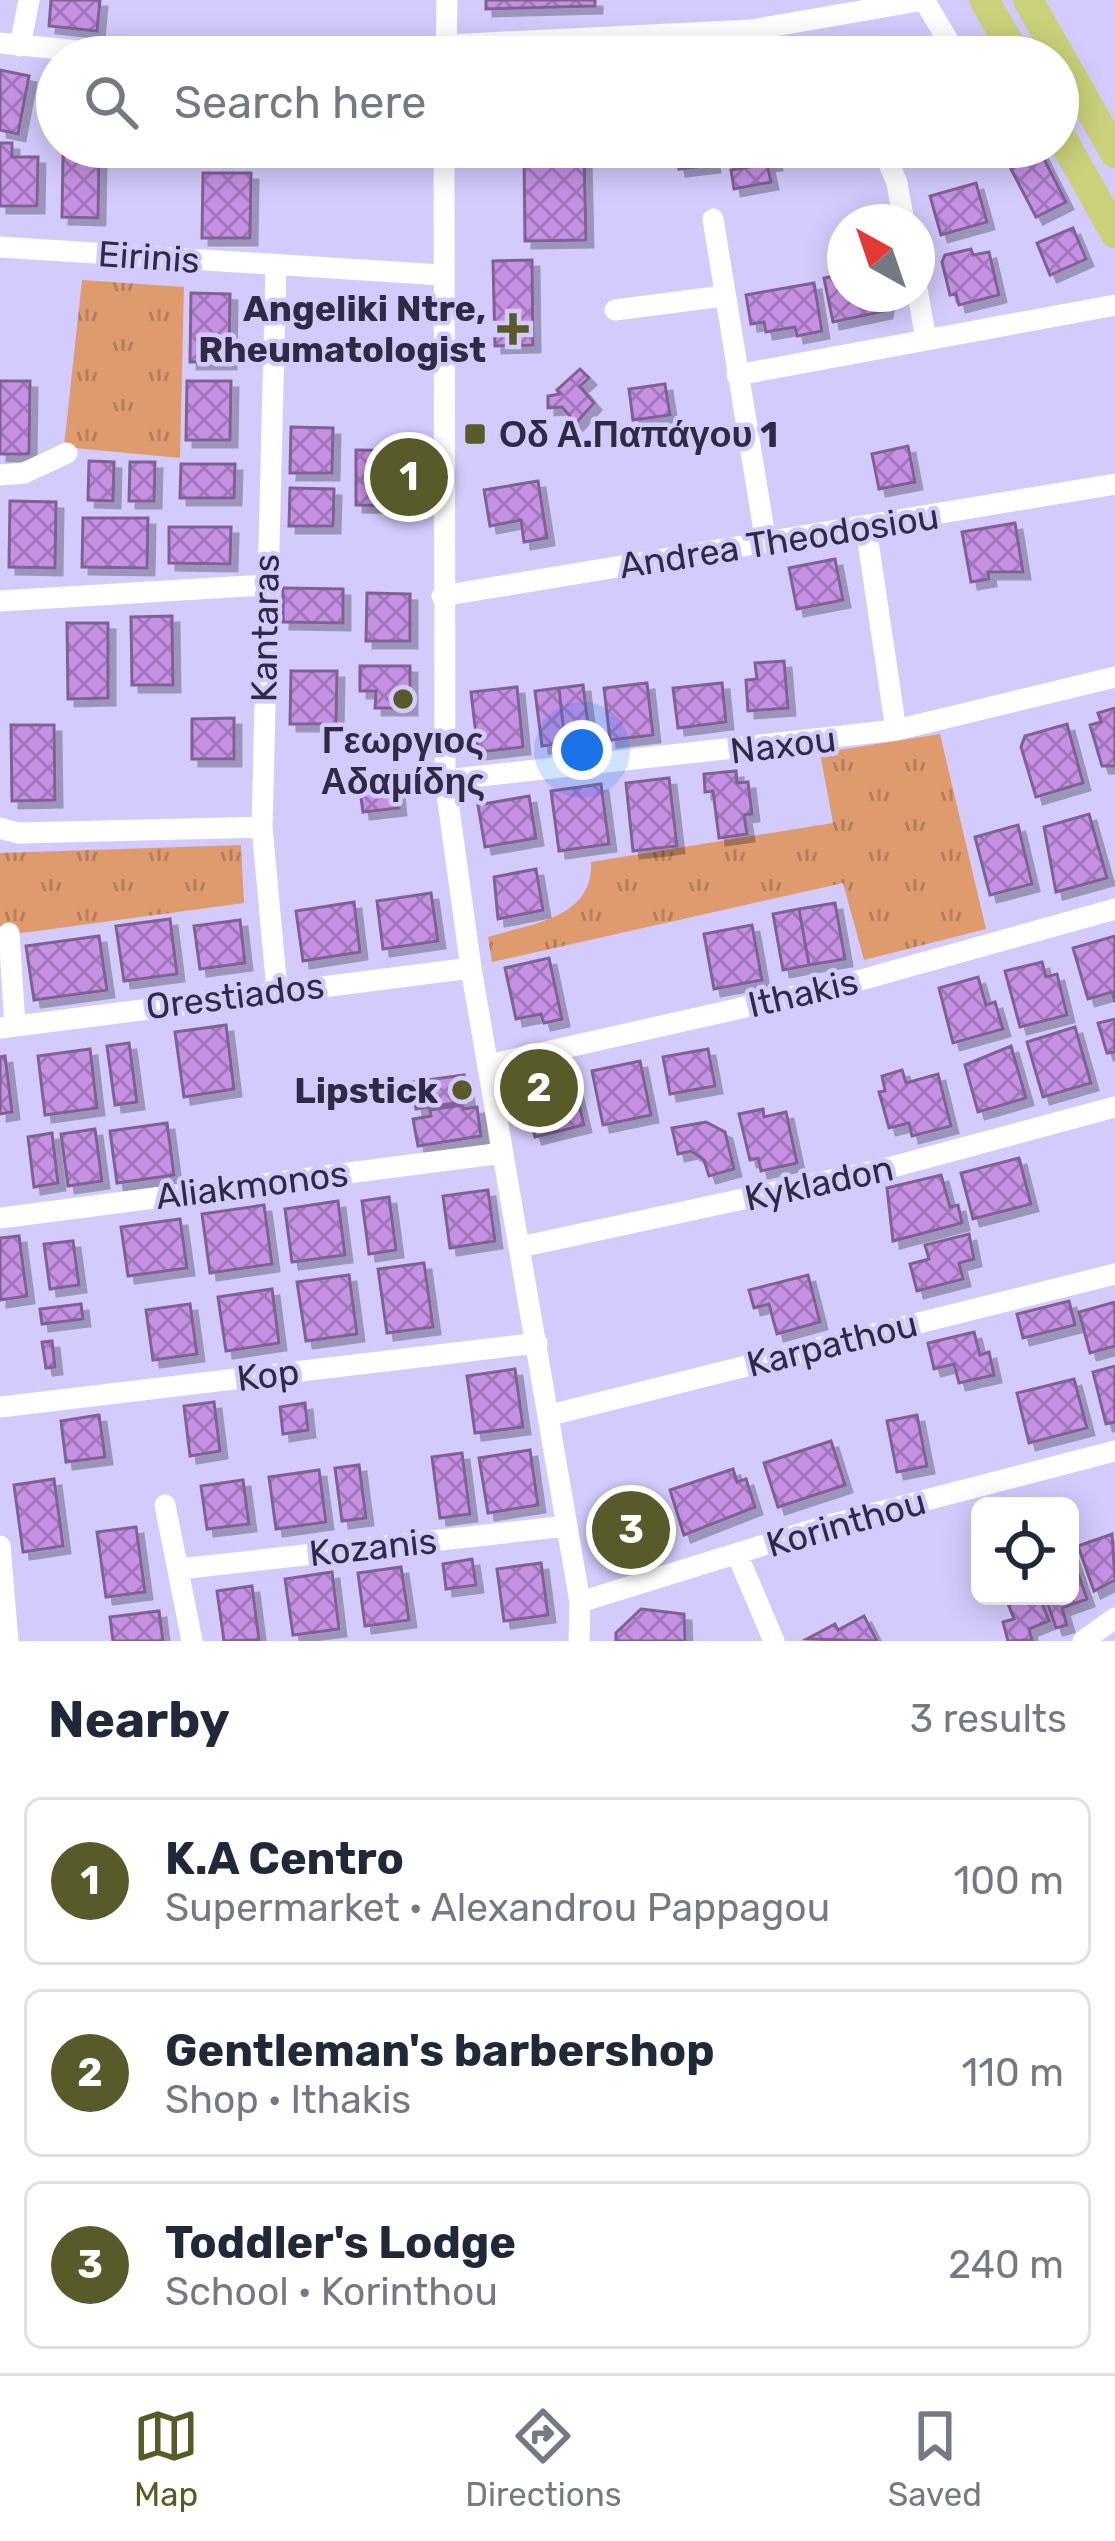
<!DOCTYPE html>
<html lang="en">
<head>
<meta charset="utf-8">
<style>
	body { margin:0; font-family:Rubik,sans-serif; background:#f6f6f7; color:#1f2937 }
	.controls { position:absolute; right:36px; bottom:36px; display:grid; overflow:hidden; border-radius:18px; box-shadow:0 6px 30px #0003 }
	.controls button { width:108px; height:108px; display:grid; place-items:center; padding:0; border:0; border-bottom:3px solid #e0e1e3; background:#fff; color:#1f2937; font:60px sans-serif }
	.compass { position:absolute; left:827px; top:204px; width:108px; height:108px; border-radius:50%; background:#fff; box-shadow:0 6px 30px #0003; rotate:320deg }
	.you { position:absolute; left:582px; top:750px; width:42px; height:42px; margin:-30px; border:9px solid #fff; border-radius:50%; background:#1a73e8; box-shadow:0 0 0 18px #1a73e833 }
	.badge { display:grid; place-items:center; width:78px; height:78px; border-radius:50%; background:#585b29; color:#fff; font-size:39px; font-weight:700 }
	.pin { position:absolute; translate:-50% -50%; border:6px solid #fff; box-shadow:0 3px 12px #0006 }
	.list { margin:0; padding:0; list-style:none }
	h2 { display:flex; justify-content:space-between; align-items:center; height:156px; margin:0; padding:0 48px; font-size:51px }
	h2 small { font-size:39px; font-weight:400; color:#747a83 }
	.list li { display:grid; grid-template-columns:78px 1fr auto; gap:36px; align-items:center; box-sizing:border-box; height:168px; margin:0 24px 24px; padding:0 24px; border:3px solid #e0e1e3; border-radius:18px }
	.list b { display:block; font-size:45px; white-space:nowrap }
	.list p { margin:0; font-size:39px; white-space:nowrap; color:#747a83 }
	.list em { font-size:39px; font-style:normal; color:#747a83 }
	.icon { flex:none; width:66px; height:66px; fill:none; stroke:currentColor; stroke-width:2; stroke-linecap:round; stroke-linejoin:round }
	.map { position:relative; flex:none; width:1115px; height:1641px; overflow:hidden }
	.search { position:absolute; background:#fff; box-shadow:0 6px 30px #0003; left:36px; right:36px; top:36px; height:132px; display:flex; align-items:center; gap:30px; box-sizing:border-box; padding:0 42px; border-radius:66px; color:#747a83; font-size:45px }
	.sheet { height:732px; background:#fff }
	nav { display:flex; justify-content:space-around; align-items:center; box-sizing:border-box; height:168px; border-top:3px solid #e0e1e3; background:#fff; font-size:33px; color:#747a83 }
	nav a { display:grid; justify-items:center; gap:6px }
	nav .on { color:#585b29 }
	.map>svg:first-child { display:block }
</style>
</head>
<body>
<div class="map">
<svg width="1115" height="1641" viewBox="0 0 1115 1641">
	<defs>
		<pattern id="grass-tufts" width="24" height="20" patternUnits="userSpaceOnUse" patternTransform="scale(3)"><rect width="24" height="20" fill="#df9a6e"/><path d="M3 7l-1-3M5 7V3M7 7l1-3M15 17l-1-3M17 17v-4M19 17l1-3" fill="none" stroke="#b57e5c"/></pattern>
		<pattern id="building-cross-hatch" width="8" height="8" patternUnits="userSpaceOnUse" patternTransform="scale(3)"><rect width="8" height="8" fill="#c690e4"/><path d="M0 0l8 8M0 8l8-8" fill="none" stroke="#a176ba"/></pattern>
		<filter id="shadow"><feDropShadow dx="7" dy="7" stdDeviation="0" flood-color="#0004"/></filter>
	</defs>
	<rect width="100%" height="100%" fill="#d3cbfc"/>
	<!-- grass -->
	<path fill="url(#grass-tufts)" d="M82 280 184 287 180 458 64 447Z
		M940 734 986 929 864 960 843 883 492 962 488 937C531 924 594 918 591 862L833 823 820 753Z
		M241 845 244 903 0 936V853Z"/>
	<!-- building -->
	<path fill="url(#building-cross-hatch)" stroke="#816194" stroke-width="3" filter="url(#shadow)" d="M51 0H100L97 31 49 26Z
		M486 0H595V6L486 9Z
		M0 70 29 76 18 134 0 130Z
		M52 79 57 80V129L43 127Z
		M0 143H12V157H38L37 206H0Z
		M708 147 713 165 679 169 674 149Z
		M772 148 775 163 767 164 771 182 734 189 731 170 755 166 753 152Z
		M584 153 586 240 525 241 524 154Z
		M1041 153 1066 202 1036 217 1011 169Z
		M63 156H99L98 218 62 217Z
		M203 173H251L250 238H202Z
		M976 183 987 222 941 235 930 196Z
		M1073 228 1086 259 1050 275 1037 243Z
		M971 249 973 255 989 252 999 295 959 305 956 294 950 295 942 262 945 255Z
		M532 260 533 345 495 346 493 261Z
		M845 273V294H888L885 311 833 322 824 278Z
		M814 283 822 331 797 336 795 327 766 332 764 322 751 324 746 295Z
		M191 293 230 294 229 362H190Z
		M580 369 589 378 580 386 594 403 576 423 562 407 548 408V396L560 394 557 390Z
		M0 381H30L29 454H0Z
		M187 381H231L230 440H186Z
		M665 384 670 415 633 420 629 389Z
		M291 427 333 428 332 473H290Z
		M908 446 915 482 879 489 872 454Z
		M356 450 421 451 420 506 356 505Z
		M89 461 114 462 113 501 88 500Z
		M130 462H155L154 501H129Z
		M181 464H235L234 498H180Z
		M538 481 547 538 524 542 521 520 490 526 484 490Z
		M290 488 334 489 333 526H289Z
		M10 501 56 502 55 568 9 567Z
		M83 518H148L147 568 82 567Z
		M1015 523 1023 572H988L989 579 971 582 962 532Z
		M169 527H231L230 564 169 563Z
		M835 559 843 600 797 609 789 568Z
		M283 588 343 589V623L283 622Z
		M367 593 410 594V641H366Z
		M172 616 173 685H132L131 617Z
		M67 623H108V698L68 699Z
		M784 661 788 708 748 711 746 680 757 679 755 663Z
		M360 666H410V708H375L376 691H360Z
		M291 671H337L336 724H290Z
		M647 683 653 735 610 740 604 688Z
		M722 683 726 722 678 728 673 688Z
		M583 685 590 740 565 743 559 688Z
		M517 687 523 747 478 752 471 692Z
		M559 688 565 743 542 746 535 691Z
		M1115 708V766H1102L1090 725 1101 722 1098 713Z
		M234 718V759H192V719Z
		M1067 724 1083 783 1036 797 1021 747 1025 736Z
		M11 725H54L55 800 12 801Z
		M395 771 399 808 363 812 358 776Z
		M736 771 737 783 748 782 752 814 744 815 747 834 719 838 713 791 705 792 704 774Z
		M669 778 677 846 633 851 626 783Z
		M601 784 609 844 559 851 551 791Z
		M529 796 536 838 485 847 478 805Z
		M1089 814 1107 878 1056 892 1044 827Z
		M1018 825 1032 884 990 895 975 837Z
		M536 869 543 910 498 919 494 877Z
		M431 893 438 941 383 949 377 901Z
		M354 902 360 952 303 961 296 911Z
		M835 903 845 959 809 965 799 909Z
		M799 909 809 965 783 970 773 914Z
		M170 919 177 974 124 981 116 926Z
		M240 920 245 963 200 969 194 926Z
		M752 925 762 980 714 989 704 934Z
		M99 936 107 990 34 1000 26 946Z
		M1115 936V1002L1112 992 1088 999 1073 948Z
		M549 958 562 1019 544 1023 541 1014 516 1019 505 968Z
		M1042 962 1046 977 1057 974 1067 1015 1020 1027 1005 971Z
		M978 977 986 1005 995 1002 1003 1029 953 1043 939 988Z
		M1115 1019V1052L1107 1053 1098 1023Z
		M226 1025 234 1089 184 1097 175 1032Z
		M1075 1027 1091 1083 1043 1097 1027 1042Z
		M129 1043 137 1102 115 1105 107 1046Z
		M1011 1046 1026 1098 978 1112 965 1065Z
		M90 1049 97 1108 45 1115 38 1056Z
		M708 1049 715 1086 670 1094 663 1057Z
		M5 1056 12 1112 0 1114V1057Z
		M640 1061 651 1115 603 1125 592 1071Z
		M902 1070 906 1083 938 1074 951 1126 912 1136 909 1123 889 1128 879 1092 885 1091 882 1076Z
		M571 1071 584 1125 535 1137 525 1095 535 1078Z
		M464 1075 468 1101 416 1109 412 1082Z
		M462 1105 463 1109 477 1107 481 1136 418 1146 413 1119 431 1116 430 1110Z
		M763 1109 764 1117 786 1112 797 1163 761 1171 758 1158 750 1160 739 1114Z
		M706 1122 725 1132 734 1169 709 1176 704 1160 691 1151 678 1154 672 1128Z
		M167 1123 174 1175 117 1183 110 1131Z
		M95 1129 102 1181 68 1186 61 1134Z
		M52 1133 58 1183 34 1187 28 1137Z
		M1019 1158 1031 1204 973 1219 961 1173Z
		M941 1175 950 1207 958 1205 962 1223 893 1241 887 1188Z
		M488 1190 495 1241 450 1248 443 1196Z
		M389 1197 396 1250 369 1254 362 1201Z
		M338 1201 345 1255 292 1262 285 1209Z
		M264 1205 272 1264 210 1273 202 1214Z
		M180 1219 187 1268 128 1276 121 1227Z
		M969 1234 974 1259 959 1263 963 1279 917 1291 910 1264 929 1259 925 1245Z
		M19 1236 27 1296 0 1300V1238Z
		M73 1241 79 1285 50 1289 44 1244Z
		M424 1263 433 1327 387 1333 378 1269Z
		M349 1275 357 1334 306 1341 297 1282Z
		M808 1275 820 1322 777 1334 769 1304 754 1308 749 1290Z
		M272 1289 279 1343 226 1351 218 1297Z
		M1069 1301 1075 1325 1023 1338 1017 1314Z
		M1115 1302V1346L1090 1353 1079 1312Z
		M81 1304 83 1319 42 1324 40 1309Z
		M190 1304 197 1354 153 1360 146 1310Z
		M974 1332 980 1355 989 1352 994 1375 959 1383 954 1364 934 1369 928 1343Z
		M52 1341 55 1367 46 1368 42 1342Z
		M1115 1366V1422L1106 1424 1093 1372Z
		M515 1369 523 1427 475 1433 467 1376Z
		M1074 1379 1087 1428 1029 1443 1017 1393Z
		M214 1402 220 1451 190 1456 184 1406Z
		M305 1403 308 1430 283 1434 280 1407Z
		M99 1415 105 1457 66 1462 61 1421Z
		M917 1415 927 1466 897 1472 887 1421Z
		M831 1441 845 1485 778 1507 764 1463Z
		M530 1450 538 1505 488 1513 479 1458Z
		M462 1453 470 1514 440 1518 432 1457Z
		M359 1465 366 1518 342 1521 335 1468Z
		M733 1469 737 1482 746 1479 755 1507 684 1535 670 1490Z
		M319 1470 326 1522 276 1529 269 1477Z
		M54 1479 63 1546 23 1552 14 1485Z
		M243 1480 249 1524 207 1529 201 1486Z
		M643 1503 655 1547 619 1557 607 1513Z
		M136 1527 145 1592 106 1597 97 1532Z
		M1112 1534 1115 1580 1094 1591 1078 1546Z
		M1071 1553 1087 1599 1062 1608 1067 1625 1056 1628 1046 1598 1070 1596Z
		M472 1559 476 1585 446 1589 443 1564Z
		M541 1563 548 1615 504 1621 497 1569Z
		M401 1567 409 1620 365 1626 358 1573Z
		M332 1572 339 1629 293 1635 285 1579Z
		M252 1586 259 1640 224 1641 217 1591Z
		M1005 1596H1039L1049 1621 1029 1629 1032 1640 1008 1641 1003 1622 1014 1619Z
		M641 1609 684 1614 685 1641H616V1633Z
		M159 1611 163 1641H113L110 1617Z
		M864 1616 877 1641 807 1639 835 1624 838 1630Z"/>
	<g fill="none" stroke-linecap="round" stroke-linejoin="round">
		<!-- minor -->
		<path stroke="#fff" stroke-width="21" d="M0 43 136 57
			M446 45 751 30 924 0 958 57
			M20 46 29 0
			M446 56 447 0
			M444 147 445 780 471 968 580 1602 579 1641
			M882 147 897 183 904 222
			M713 219 766 543
			M0 247 442 275
			M276 265 262 827 277 990
			M917 289 926 339
			M615 310 723 296
			M737 375 1115 305
			M0 475 24 473 67 453
			M866 528 896 730
			M442 596 1115 484
			M0 601 265 585
			M445 780 896 730 1115 677
			M0 828 18 833 262 827
			M9 933 15 1026
			M0 1028 471 968
			M488 1065 839 986 1115 909
			M0 1218 503 1153
			M520 1247 892 1167 1115 1107
			M0 1407 537 1343
			M550 1415 1115 1274
			M165 1505 192 1641
			M0 1546 8 1641
			M737 1554 774 1641
			M179 1569 567 1526
			M580 1602 822 1527 1115 1451
			M1083 1641 1115 1618"/>
		<!-- highway -->
		<path stroke="#cad17a" stroke-width="30" d="M984 0 1017 57
			M1028 0 1115 153
			M1058 131 1115 233"/>
	</g>
	<!-- markers -->
	<g fill="#585b29" stroke="#d3cbfc" stroke-width="4.5">
		<path d="M507 311h12v12h12v12h-12v12h-12v-12h-12v-12h12z"/>
		<rect x="463" y="422" width="24" height="24" rx="6"/>
		<circle cx="403" cy="699" r="12"/>
		<circle cx="462" cy="1090" r="12"/>
	</g>
	<g text-anchor="middle" dominant-baseline="central" stroke-width="9" stroke-linejoin="round" paint-order="stroke">
		<!-- street labels -->
		<g font-size="36" fill="#302b43" stroke="#d3cbfc">
			<text transform="translate(149 257) rotate(4)">Eirinis</text>
			<text transform="translate(779 541) rotate(-9)">Andrea Theodosiou</text>
			<text transform="translate(265 628) rotate(-89)">Kantaras</text>
			<text transform="translate(783 745) rotate(-7)">Naxou</text>
			<text transform="translate(803 993) rotate(-13)">Ithakis</text>
			<text transform="translate(235 996) rotate(-7)">Orestiados</text>
			<text transform="translate(819 1183) rotate(-12)">Kykladon</text>
			<text transform="translate(252 1185) rotate(-7)">Aliakmonos</text>
			<text transform="translate(832 1344) rotate(-14)">Karpathou</text>
			<text transform="translate(268 1375) rotate(-7)">Kop</text>
			<text transform="translate(846 1523) rotate(-16)">Korinthou</text>
			<text transform="translate(373 1547) rotate(-6)">Kozanis</text>
		</g>
		<!-- poi labels -->
		<g font-size="36" font-weight="bold" fill="#302b43" stroke="#d3cbfc" text-anchor="end">
			<text x="486" y="308">Angeliki Ntre,<tspan x="486" dy="41">Rheumatologist</tspan></text>
			<text x="499" y="434" text-anchor="start">Οδ Α.Παπάγου 1</text>
			<text x="403" y="740" text-anchor="middle">Γεωργιος<tspan x="403" dy="41">Αδαμίδης</tspan></text>
			<text x="438" y="1090">Lipstick</text>
		</g>
	</g>
</svg>
<div class="controls">
<button><svg class="icon" aria-label="locate" viewBox="0 0 24 24"><circle cx="12" cy="12" r="6"/><path d="M12 2v4M12 18v4M2 12h4M18 12h4"/></svg></button>
</div>
<svg class="compass" viewBox="-18 -18 36 36"><path d="M0-13l5 13h-10z" fill="#e53935"/><path d="M0 13l5-13h-10z" fill="#747a83"/></svg>
<div class="you"></div>
<div class="pin badge" style="left:409px;top:477px">1</div>
<div class="pin badge" style="left:539px;top:1088px">2</div>
<div class="pin badge" style="left:631px;top:1530px">3</div>
<div class="search"><svg class="icon" aria-label="search" viewBox="0 0 24 24"><circle cx="10" cy="10" r="6"/><path d="M15 15l6 6"/></svg>Search here</div>
</div>
<section class="sheet">
<h2>Nearby<small>3 results</small></h2>
<ul class="list">
<li><span class="badge">1</span><div><b>K.A Centro</b><p>Supermarket · Alexandrou Pappagou</p></div><em>100 m</em></li>
<li><span class="badge">2</span><div><b>Gentleman's barbershop</b><p>Shop · Ithakis</p></div><em>110 m</em></li>
<li><span class="badge">3</span><div><b>Toddler's Lodge</b><p>School · Korinthou</p></div><em>240 m</em></li>
</ul>
</section>
<nav>
<a class="on"><svg class="icon" aria-label="map" viewBox="0 0 24 24"><path d="M3 6l6-2 6 2 6-2v14l-6 2-6-2-6 2zM9 4v14M15 6v14"/></svg>Map</a>
<a><svg class="icon" aria-label="directions" viewBox="0 0 24 24"><path d="M12 3l9 9-9 9-9-9zM9 14v-3h6M13 9l2 2-2 2"/></svg>Directions</a>
<a><svg class="icon" aria-label="saved" viewBox="0 0 24 24"><path d="M7 4h10v16l-5-4-5 4z"/></svg>Saved</a>
</nav>
</body>
</html>
